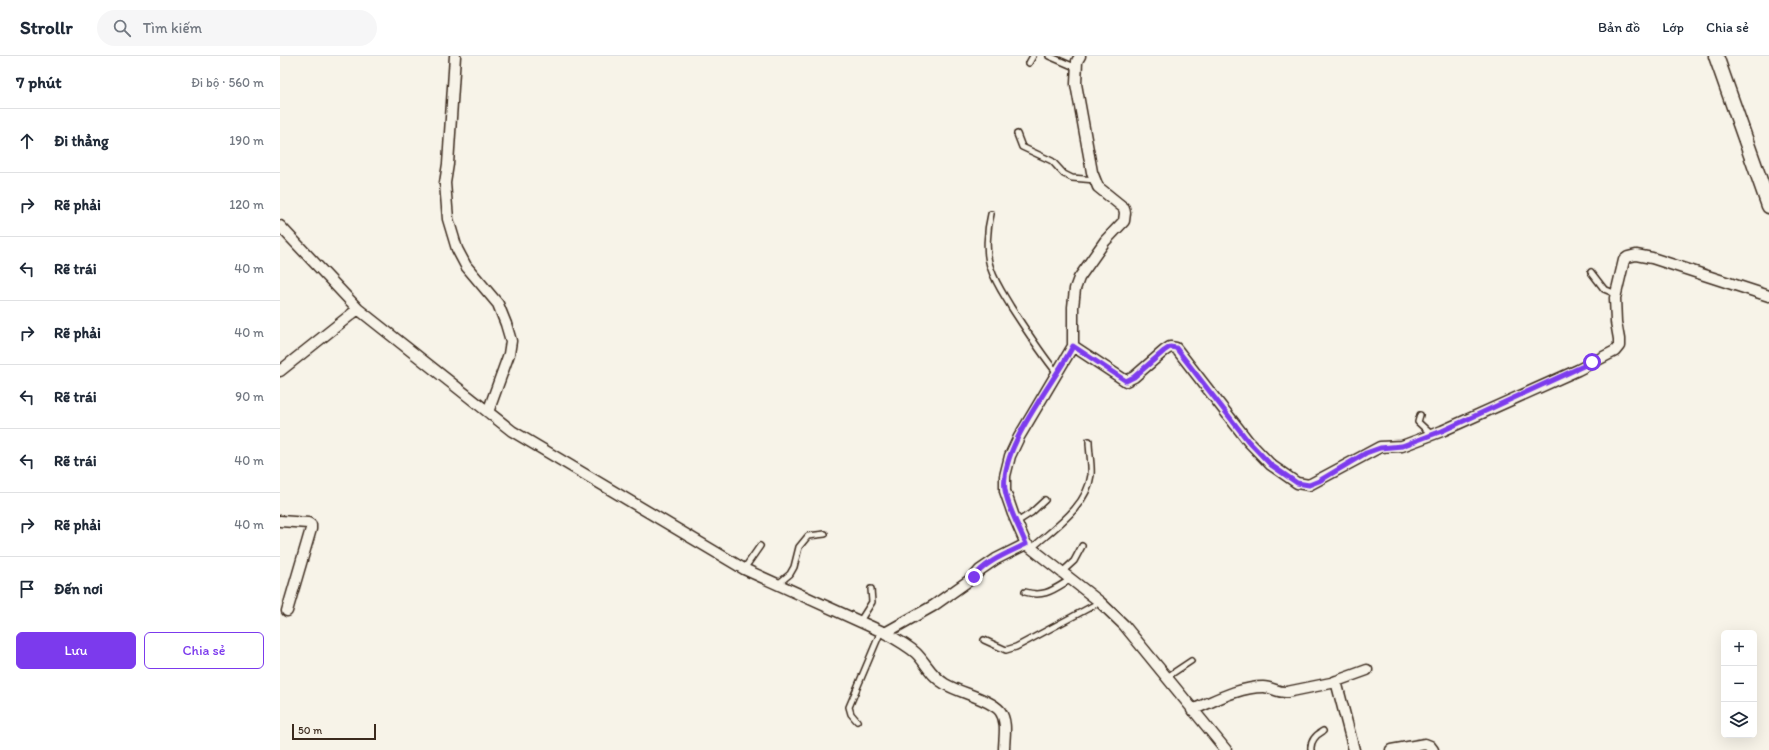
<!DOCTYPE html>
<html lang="vi">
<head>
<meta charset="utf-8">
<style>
	body { margin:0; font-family:Itim,sans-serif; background:#f6f6f7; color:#1f2937 }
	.controls { position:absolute; right:12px; bottom:12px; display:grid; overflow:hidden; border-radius:6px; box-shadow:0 4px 16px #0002 }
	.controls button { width:36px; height:36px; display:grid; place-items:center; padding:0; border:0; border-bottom:1px solid #e0e1e3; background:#fff; color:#1f2937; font:20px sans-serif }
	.scale { position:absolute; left:12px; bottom:10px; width:84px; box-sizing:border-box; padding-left:4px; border:2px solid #3b2a1e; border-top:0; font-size:11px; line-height:14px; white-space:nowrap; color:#3b2a1e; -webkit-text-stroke:3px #f7f3e8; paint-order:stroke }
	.stop { position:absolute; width:12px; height:12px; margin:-9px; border:3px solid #7c3aed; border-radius:50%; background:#fff }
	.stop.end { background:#7c3aed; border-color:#fff; box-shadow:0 1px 4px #0008 }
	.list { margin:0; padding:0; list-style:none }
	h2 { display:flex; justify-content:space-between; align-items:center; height:52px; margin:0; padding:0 16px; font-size:17px }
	h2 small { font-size:13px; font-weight:400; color:#747a83 }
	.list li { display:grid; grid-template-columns:26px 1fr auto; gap:12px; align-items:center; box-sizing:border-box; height:64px; padding:0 16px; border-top:1px solid #e0e1e3 }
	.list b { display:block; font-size:15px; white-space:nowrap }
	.list em { font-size:13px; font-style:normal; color:#747a83 }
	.actions { display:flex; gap:8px; padding:12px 16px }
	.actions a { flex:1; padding:9px 0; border:1px solid #7c3aed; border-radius:6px; text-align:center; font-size:14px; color:#7c3aed }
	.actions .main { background:#7c3aed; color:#fff }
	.icon { flex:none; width:22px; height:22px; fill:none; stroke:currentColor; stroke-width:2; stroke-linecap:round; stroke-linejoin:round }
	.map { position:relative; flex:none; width:1489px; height:694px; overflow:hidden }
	header { display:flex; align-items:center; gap:24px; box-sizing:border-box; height:56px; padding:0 20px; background:#fff; border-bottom:1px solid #e0e1e3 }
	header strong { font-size:19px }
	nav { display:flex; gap:22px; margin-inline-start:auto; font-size:14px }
	.search { width:280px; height:36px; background:#f6f6f7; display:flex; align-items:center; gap:10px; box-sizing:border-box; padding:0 14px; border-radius:22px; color:#747a83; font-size:15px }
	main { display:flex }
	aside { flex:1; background:#fff }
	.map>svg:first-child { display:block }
</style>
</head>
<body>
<header>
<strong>Strollr</strong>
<div class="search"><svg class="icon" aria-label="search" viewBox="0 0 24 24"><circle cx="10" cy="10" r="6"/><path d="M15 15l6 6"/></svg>Tìm kiếm</div>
<nav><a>Bản đồ</a><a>Lớp</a><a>Chia sẻ</a></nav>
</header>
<main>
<aside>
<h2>7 phút<small>Đi bộ · 560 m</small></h2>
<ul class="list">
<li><svg class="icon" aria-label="ahead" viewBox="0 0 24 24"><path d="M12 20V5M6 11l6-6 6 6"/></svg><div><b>Đi thẳng</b></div><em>190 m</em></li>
<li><svg class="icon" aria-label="right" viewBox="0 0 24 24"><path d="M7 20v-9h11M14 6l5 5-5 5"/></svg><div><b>Rẽ phải</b></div><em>120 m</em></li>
<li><svg class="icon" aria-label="left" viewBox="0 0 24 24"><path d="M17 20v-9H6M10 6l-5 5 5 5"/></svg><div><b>Rẽ trái</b></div><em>40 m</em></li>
<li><svg class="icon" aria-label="right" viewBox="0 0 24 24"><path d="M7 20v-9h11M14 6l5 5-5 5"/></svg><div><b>Rẽ phải</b></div><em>40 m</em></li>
<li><svg class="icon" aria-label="left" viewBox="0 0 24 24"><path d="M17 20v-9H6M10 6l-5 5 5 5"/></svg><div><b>Rẽ trái</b></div><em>90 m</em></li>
<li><svg class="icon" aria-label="left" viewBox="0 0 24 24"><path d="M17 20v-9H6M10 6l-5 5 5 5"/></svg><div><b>Rẽ trái</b></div><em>40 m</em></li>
<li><svg class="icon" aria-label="right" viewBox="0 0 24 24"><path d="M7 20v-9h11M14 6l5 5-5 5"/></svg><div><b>Rẽ phải</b></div><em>40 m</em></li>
<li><svg class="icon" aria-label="arrive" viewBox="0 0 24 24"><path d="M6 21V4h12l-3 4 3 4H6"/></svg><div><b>Đến nơi</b></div></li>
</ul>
<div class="actions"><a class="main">Lưu</a><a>Chia sẻ</a></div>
</aside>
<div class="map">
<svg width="1489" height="694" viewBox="0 0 1489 694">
	<rect width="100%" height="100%" fill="#f7f3e8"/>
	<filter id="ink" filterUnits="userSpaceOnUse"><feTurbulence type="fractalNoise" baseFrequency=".025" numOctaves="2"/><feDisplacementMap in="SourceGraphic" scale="8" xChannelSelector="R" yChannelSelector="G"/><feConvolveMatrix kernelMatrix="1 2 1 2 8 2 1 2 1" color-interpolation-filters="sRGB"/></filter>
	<g filter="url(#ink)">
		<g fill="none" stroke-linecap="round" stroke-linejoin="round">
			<!-- lane casing -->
			<g stroke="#3b2a1e" stroke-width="8">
				<path id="lane" d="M769 0 797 12
					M749 7 753 0
					M737 78 742 91 772 105 784 118 792 122 815 124
					M711 158C707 174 705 197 711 213 715 226 724 239 731 251 746 274 760 296 777 317
					M1311 216 1324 233 1336 238
					M1140 359 1138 366 1152 379
					M737 466 751 457 765 444
					M752 492C774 472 807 451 811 419 812 409 809 396 809 385
					M464 513 480 490
					M782 516 794 505 802 490
					M498 528 510 518 514 511 519 491 528 480 545 478
					M745 536C765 542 774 533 791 523
					M580 565 592 546 591 533
					M704 584 726 594 736 591 820 546
					M887 621 911 605
					M577 665 571 658 569 651 601 575
					M1031 694C1030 685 1036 679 1043 675"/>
			</g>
			<!-- street casing -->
			<g stroke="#3b2a1e" stroke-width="13">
				<path id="street" d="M175 0 168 108 165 127 168 163 177 193 186 210 218 248 226 268 231 285 229 298 208 356
					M800 0 797 5 796 28 812 116 818 131 844 152 845 157 844 165 825 185 799 222 795 233 793 251V290L739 381 730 400 725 420V435L733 458 746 488 820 546 844 569 946 694
					M0 170 78 253 232 375 464 513 605 577C616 583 627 589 636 597 647 608 650 619 665 628 680 637 710 643 720 655 728 666 724 681 724 694
					M793 290 846 325 854 321 884 295 890 291 896 292 968 385 991 409 1017 427 1029 429 1100 391 1122 390 1162 375 1298 314 1335 295 1339 290V283L1336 266 1335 242 1344 204 1348 201 1356 199 1372 202 1489 240
					M0 315 78 253
					M0 465 28 467 31 469V473L7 555
					M605 577 653 550 694 521 700 514 716 503 746 488
					M1056 625 1074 694
					M912 654C934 645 959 631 983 631 992 631 998 637 1007 636L1051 627 1087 614
					M1111 694 1145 688 1150 690 1153 694"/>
			</g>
			<!-- secondary casing -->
			<g stroke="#3b2a1e" stroke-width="17">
				<path id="secondary" d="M1436 0 1489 150"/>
			</g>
			<!-- lane -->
			<use href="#lane" stroke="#f7f3e8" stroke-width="5"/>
			<!-- street -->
			<use href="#street" stroke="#f7f3e8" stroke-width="10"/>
			<!-- secondary -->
			<use href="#secondary" stroke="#f7f3e8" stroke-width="14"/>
		</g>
	</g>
	<g fill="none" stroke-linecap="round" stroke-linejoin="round" filter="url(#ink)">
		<!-- route -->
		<path stroke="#7c3aed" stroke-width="5" d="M694 521C706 505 728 497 746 488 739 471 728 452 725 434 719 391 773 329 793 290L846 325 854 321 884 295 890 291 896 292 968 385 991 409 1017 427 1029 429 1039 425 1086 397 1100 392 1122 390 1162 375 1312 306"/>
	</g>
</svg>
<div class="controls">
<button>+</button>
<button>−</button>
<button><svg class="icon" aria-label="layers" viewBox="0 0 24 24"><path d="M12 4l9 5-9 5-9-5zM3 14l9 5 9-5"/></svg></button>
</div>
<div class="scale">50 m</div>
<div class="stop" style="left:1312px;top:306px"></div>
<div class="stop end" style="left:694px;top:521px"></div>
</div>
</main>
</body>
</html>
